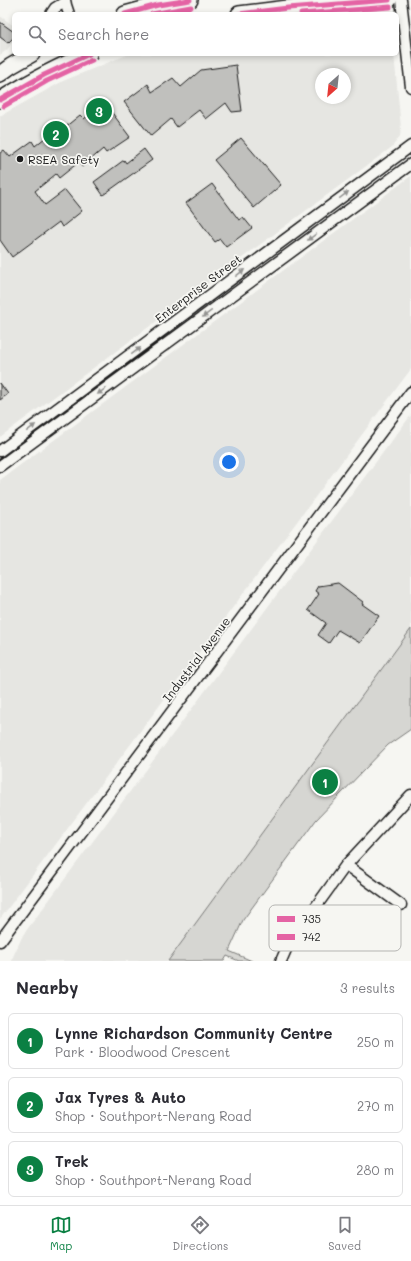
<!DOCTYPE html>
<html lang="en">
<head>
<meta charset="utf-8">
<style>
	body { margin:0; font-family:Mali,sans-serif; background:#f7f7f7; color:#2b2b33 }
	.compass { position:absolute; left:315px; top:68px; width:36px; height:36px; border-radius:50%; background:#fff; box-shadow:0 2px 6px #0003; rotate:207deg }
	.you { position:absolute; left:229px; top:462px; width:14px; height:14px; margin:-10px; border:3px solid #fff; border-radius:50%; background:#1a73e8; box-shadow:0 0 0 6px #1a73e833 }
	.badge { display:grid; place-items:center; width:26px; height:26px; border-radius:50%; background:#0b8043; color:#fff; font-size:13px; font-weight:700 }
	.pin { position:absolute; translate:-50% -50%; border:2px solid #fff; box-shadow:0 1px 4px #0006 }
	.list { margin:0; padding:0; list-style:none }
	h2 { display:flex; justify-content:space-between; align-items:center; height:52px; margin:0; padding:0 16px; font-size:17px }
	h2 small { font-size:13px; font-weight:400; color:#7c7c81 }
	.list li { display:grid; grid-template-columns:26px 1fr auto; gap:12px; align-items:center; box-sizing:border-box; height:56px; margin:0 8px 8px; padding:0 8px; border:1px solid #e1e1e2; border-radius:6px }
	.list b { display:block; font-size:15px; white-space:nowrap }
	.list p { margin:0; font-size:13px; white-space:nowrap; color:#7c7c81 }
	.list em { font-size:13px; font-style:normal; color:#7c7c81 }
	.icon { flex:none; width:22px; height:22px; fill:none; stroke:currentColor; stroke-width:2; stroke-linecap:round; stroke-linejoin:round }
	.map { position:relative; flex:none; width:411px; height:961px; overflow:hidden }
	.search { position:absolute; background:#fff; box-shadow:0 2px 6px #0003; left:12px; right:12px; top:12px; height:44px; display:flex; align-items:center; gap:10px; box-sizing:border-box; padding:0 14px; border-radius:6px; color:#7c7c81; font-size:15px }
	.sheet { height:244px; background:#fff }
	nav { display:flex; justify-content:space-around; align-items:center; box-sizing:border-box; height:56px; border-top:1px solid #e1e1e2; background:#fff; font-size:11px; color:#7c7c81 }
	nav a { display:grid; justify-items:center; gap:2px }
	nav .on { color:#0b8043 }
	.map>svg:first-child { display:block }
</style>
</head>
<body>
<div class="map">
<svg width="411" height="961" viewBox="0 0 411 961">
	<rect width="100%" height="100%" fill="#f6f6f2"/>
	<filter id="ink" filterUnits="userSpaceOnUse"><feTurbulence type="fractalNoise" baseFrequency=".025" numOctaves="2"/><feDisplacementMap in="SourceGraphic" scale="8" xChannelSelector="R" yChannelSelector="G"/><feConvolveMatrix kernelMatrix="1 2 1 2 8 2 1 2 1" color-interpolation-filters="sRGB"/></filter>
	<g filter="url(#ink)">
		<!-- built -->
		<path fill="#e6e6e2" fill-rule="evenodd" d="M0 16 14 26V40L7 50 0 55Z
			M129 54H394L401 128 400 136 392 147 0 437V116L63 81ZM321 74H345V98H321Z
			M411 176V369L0 919V480Z
			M411 415V630L169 961H11L23 935Z"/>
		<!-- green -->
		<path fill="#d6d6d2" stroke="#797977" d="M411 629V729L388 745 316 820 243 920 229 951 252 961H239L227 956 224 961H168Z"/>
		<!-- building -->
		<path fill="#c0c0bd" stroke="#1c1c1c" d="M0 22 14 32V37L8 43 0 37Z
			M236 65 242 111 232 112 226 103 206 119 199 110 177 127 171 119 151 136 124 102 148 84 152 92 173 78 181 87 201 70Z
			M104 102 130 137 106 153 103 149 82 167 79 162 59 178 56 174 35 191 45 205 65 190 82 211 62 227 59 222 12 257 0 240V153L4 150 10 157 32 141 35 146 57 128 59 132 80 115 84 119Z
			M241 138 281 185 254 208 214 160Z
			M144 149 152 160 103 195 94 182 124 160 126 163Z
			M212 184 239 220 243 217 252 228 226 247 220 239 215 242 186 203Z
			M0 383 8 394 0 400Z
			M338 583 363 602 362 604 379 616 360 643 338 630 329 643 318 635 326 623 308 610 319 594 315 591 318 586Z"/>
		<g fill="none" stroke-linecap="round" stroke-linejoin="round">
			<!-- street casing -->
			<g stroke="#1c1c1c" stroke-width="13">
				<path id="street" d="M65 0 66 5 69 14
					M401 0 411 87
					M51 14 55 8 65 2
					M0 451 411 146
					M0 466 411 164
					M346 865 401 905
					M0 941 411 392
					M281 961 288 945 346 865 411 795"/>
			</g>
			<!-- primary casing -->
			<g stroke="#1c1c1c" stroke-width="18">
				<path id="primary" d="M125 14 158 5 190 0
					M239 14 288 8 389 0
					M0 74 11 66 32 54
					M0 100C29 82 58 66 89 54"/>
			</g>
			<!-- street -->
			<use href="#street" stroke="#f6f6f2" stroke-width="10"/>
			<!-- primary -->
			<use href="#primary" stroke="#f6f6f2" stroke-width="15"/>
			<!-- bus-1 casing -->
			<g stroke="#f6f6f2" stroke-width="8">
				<path id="bus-1" d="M125 14 158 5 190 0
					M239 14 288 8 389 0
					M0 100 44 75 89 54"/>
			</g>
			<!-- bus-2 casing -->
			<g stroke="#f6f6f2" stroke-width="8">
				<path id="bus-2" d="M152 14 191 7
					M301 14 390 7
					M4 106 47 81 92 60"/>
			</g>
			<!-- bus-1 -->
			<use href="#bus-1" stroke="#e463a4" stroke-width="5"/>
			<!-- bus-2 -->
			<use href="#bus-2" stroke="#e463a4" stroke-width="5"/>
		</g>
		<!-- one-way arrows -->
		<defs><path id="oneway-solid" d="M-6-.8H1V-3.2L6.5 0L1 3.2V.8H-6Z"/></defs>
		<g fill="#949492">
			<use href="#oneway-solid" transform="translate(344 195) rotate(-37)"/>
			<use href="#oneway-solid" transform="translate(312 237) rotate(144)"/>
			<use href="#oneway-solid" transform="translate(240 273) rotate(-37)"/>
			<use href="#oneway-solid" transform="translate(207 314) rotate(144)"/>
			<use href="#oneway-solid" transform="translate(136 351) rotate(-37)"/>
			<use href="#oneway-solid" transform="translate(102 391) rotate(144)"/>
			<use href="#oneway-solid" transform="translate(31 428) rotate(-37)"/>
		</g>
	</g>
	<!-- markers -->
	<circle fill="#1c1c1c" stroke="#f6f6f2" stroke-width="1.5" cx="20" cy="159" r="4"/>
	<g text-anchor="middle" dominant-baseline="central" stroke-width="3.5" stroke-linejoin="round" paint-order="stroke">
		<!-- poi labels -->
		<g font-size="12" fill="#1c1c1c" stroke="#f6f6f2" text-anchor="start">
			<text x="28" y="159">RSEA Safety</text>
		</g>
		<!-- street labels -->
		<g font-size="12" fill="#1c1c1c" stroke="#f6f6f2">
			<text transform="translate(198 288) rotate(-37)">Enterprise Street</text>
			<text transform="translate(196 659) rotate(-53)">Industrial Avenue</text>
		</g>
	</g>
	<!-- legend -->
	<rect x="269" y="905" width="132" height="46" rx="6" fill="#f6f6f2" stroke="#b5b5b2" stroke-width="1"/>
	<rect x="277" y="916" width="18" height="6" fill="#e463a4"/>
	<rect x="277" y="934" width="18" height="6" fill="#e463a4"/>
	<g font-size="11" fill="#1c1c1c">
		<text x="302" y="923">735</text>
		<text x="302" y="941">742</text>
	</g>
</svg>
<svg class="compass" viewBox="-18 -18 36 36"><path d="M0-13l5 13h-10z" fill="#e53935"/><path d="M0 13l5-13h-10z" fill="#7c7c81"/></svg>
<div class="you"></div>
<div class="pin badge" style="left:325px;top:782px">1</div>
<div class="pin badge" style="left:56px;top:134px">2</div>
<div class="pin badge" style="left:99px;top:111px">3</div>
<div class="search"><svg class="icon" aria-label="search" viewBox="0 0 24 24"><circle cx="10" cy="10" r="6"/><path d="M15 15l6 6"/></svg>Search here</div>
</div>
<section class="sheet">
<h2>Nearby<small>3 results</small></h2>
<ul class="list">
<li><span class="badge">1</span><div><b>Lynne Richardson Community Centre</b><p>Park · Bloodwood Crescent</p></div><em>250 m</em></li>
<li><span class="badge">2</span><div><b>Jax Tyres &amp; Auto</b><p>Shop · Southport-Nerang Road</p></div><em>270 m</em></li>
<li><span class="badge">3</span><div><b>Trek</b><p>Shop · Southport-Nerang Road</p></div><em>280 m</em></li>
</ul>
</section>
<nav>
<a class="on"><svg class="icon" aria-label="map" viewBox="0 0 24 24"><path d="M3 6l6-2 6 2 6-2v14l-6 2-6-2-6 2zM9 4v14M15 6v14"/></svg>Map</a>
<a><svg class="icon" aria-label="directions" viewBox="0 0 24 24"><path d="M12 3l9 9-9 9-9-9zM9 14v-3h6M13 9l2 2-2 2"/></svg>Directions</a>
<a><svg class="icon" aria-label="saved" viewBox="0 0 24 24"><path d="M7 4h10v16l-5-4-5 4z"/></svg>Saved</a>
</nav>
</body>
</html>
